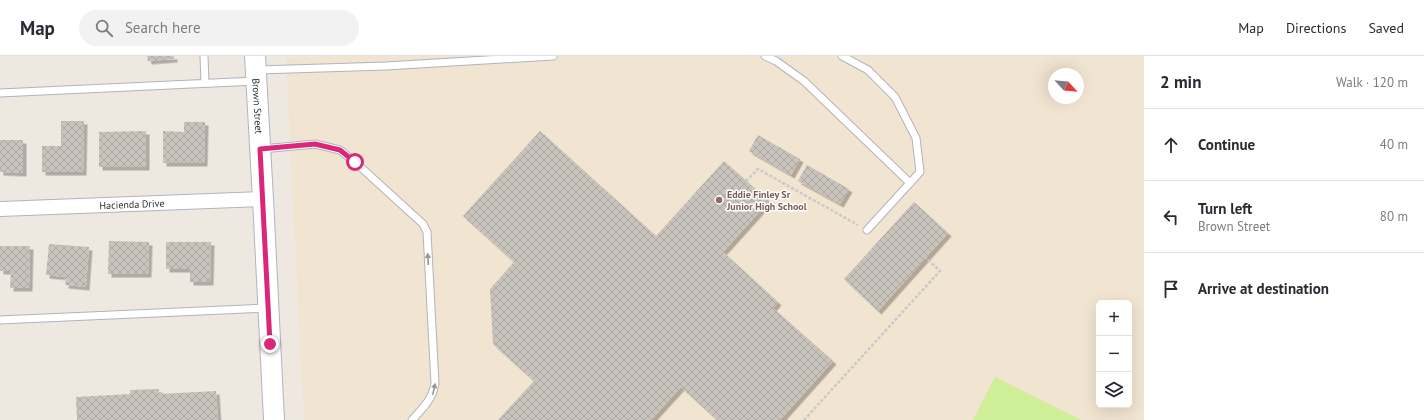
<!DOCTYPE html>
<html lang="en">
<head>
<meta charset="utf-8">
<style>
	body { margin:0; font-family:"PT Sans",sans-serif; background:#f2f2f3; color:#2b2b33 }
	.controls { position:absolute; right:12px; bottom:12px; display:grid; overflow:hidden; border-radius:6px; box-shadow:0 4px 16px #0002 }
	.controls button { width:36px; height:36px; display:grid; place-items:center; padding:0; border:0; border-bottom:1px solid #e1e1e2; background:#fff; color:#2b2b33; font:20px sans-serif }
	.compass { position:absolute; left:1048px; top:12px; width:36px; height:36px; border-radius:50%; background:#fff; box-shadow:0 4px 16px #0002; rotate:116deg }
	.stop { position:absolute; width:12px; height:12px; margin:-9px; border:3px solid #db2777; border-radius:50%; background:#fff }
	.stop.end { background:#db2777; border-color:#fff; box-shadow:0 1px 4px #0008 }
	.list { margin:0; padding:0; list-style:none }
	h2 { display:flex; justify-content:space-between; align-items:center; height:52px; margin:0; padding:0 16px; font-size:17px }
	h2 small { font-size:13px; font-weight:400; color:#7c7c81 }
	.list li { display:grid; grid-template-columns:26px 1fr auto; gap:12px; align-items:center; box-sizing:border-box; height:72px; padding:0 16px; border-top:1px solid #e1e1e2 }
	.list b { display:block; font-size:15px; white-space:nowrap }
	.list p { margin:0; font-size:13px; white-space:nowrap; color:#7c7c81 }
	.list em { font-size:13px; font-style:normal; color:#7c7c81 }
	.icon { flex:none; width:22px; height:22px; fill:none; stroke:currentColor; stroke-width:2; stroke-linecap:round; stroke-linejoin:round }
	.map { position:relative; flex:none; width:1144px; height:364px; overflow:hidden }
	header { display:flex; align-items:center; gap:24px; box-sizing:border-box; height:56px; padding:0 20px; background:#fff; border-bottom:1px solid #e1e1e2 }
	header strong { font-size:19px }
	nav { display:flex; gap:22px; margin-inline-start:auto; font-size:14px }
	.search { width:280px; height:36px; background:#f2f2f3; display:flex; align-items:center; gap:10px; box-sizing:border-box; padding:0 14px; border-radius:22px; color:#7c7c81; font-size:15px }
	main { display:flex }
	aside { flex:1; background:#fff }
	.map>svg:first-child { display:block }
</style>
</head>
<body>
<header>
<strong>Map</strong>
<div class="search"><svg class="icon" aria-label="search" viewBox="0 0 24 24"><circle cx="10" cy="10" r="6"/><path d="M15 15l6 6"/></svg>Search here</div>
<nav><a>Map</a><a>Directions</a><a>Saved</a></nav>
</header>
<main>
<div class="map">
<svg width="1144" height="364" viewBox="0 0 1144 364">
	<defs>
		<pattern id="building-cross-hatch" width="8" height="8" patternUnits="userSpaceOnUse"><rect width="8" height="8" fill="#c8c3bc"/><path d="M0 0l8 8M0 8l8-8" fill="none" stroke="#aca8a2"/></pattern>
		<filter id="shadow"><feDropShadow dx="3.5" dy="3.5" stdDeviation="0" flood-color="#0004"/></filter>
	</defs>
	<rect width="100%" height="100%" fill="#efe8e1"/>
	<!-- education -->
	<path fill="#f1e4d0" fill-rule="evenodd" d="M327 0H1144V364H304L286 2ZM1054 18H1078V42H1054ZM1099 247H1129V349H1099Z"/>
	<!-- pitch -->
	<path fill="#ceee98" d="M995 321 1081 364H973Z"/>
	<!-- building -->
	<path fill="url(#building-cross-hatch)" filter="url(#shadow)" d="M147 0H174V3L148 5Z
		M61 65H84L83 116H42V90H61Z
		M184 66H205L204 107H163V75L184 76Z
		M146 75V111H99V76Z
		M540 75 656 180 724 105 769 145 723 196 778 246 773 252 833 305 780 364H717L681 331 651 364H498L534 325 493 288 490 233 514 206 463 160Z
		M758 79 800 103 791 119 749 95Z
		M0 84H23V117L0 116Z
		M807 109 849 133 840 148 798 125Z
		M914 146 948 177 878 255 844 223Z
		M109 185 149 186 148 218H108Z
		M166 186H211L210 226H190V213H166Z
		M49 188 89 191 86 231 65 229 66 221 46 219Z
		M0 190H30L29 232H10L11 215H0Z
		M159 333V338L216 335 218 364H77L76 341 130 338V334Z"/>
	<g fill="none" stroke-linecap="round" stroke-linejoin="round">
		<!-- service casing -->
		<g stroke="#b1b4be" stroke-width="9">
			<path id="service" d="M204 0 205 27
				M765 0 776 5 804 25 910 127
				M842 0 868 14 895 41 916 82 920 116 867 174
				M258 14 386 10 553 0
				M0 37 256 25
				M262 93 315 88 340 94 355 106 423 168 427 176 435 328C432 344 422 353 412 364
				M0 264 268 252"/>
		</g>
		<!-- minor casing -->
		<g stroke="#b1b4be" stroke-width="16">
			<g id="minor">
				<path id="s1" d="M0 153 263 143"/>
			</g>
		</g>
		<!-- secondary casing -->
		<g stroke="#b1b4be" stroke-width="22">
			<g id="secondary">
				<path id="s2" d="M255 0 263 143 274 364"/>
			</g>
		</g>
		<!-- path -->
		<path stroke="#c9c9c9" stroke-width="2.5" stroke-dasharray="3 2" stroke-linecap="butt" d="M746 125 758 113 858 169
			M804 364 940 215 926 202"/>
		<!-- service -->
		<use href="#service" stroke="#fff" stroke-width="7"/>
		<!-- minor -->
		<use href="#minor" stroke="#fff" stroke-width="14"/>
		<!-- secondary -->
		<use href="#secondary" stroke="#fff" stroke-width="20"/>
	</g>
	<!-- one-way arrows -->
	<defs><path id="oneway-solid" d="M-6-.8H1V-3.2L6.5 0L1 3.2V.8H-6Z"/></defs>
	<g fill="#969696">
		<use href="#oneway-solid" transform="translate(428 203) rotate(-93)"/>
		<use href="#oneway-solid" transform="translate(434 333) rotate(-78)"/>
	</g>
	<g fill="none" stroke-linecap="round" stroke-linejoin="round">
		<!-- route -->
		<path stroke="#db2777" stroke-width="5" d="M270 288 260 93 315 88 340 94 355 106"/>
	</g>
	<!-- markers -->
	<circle fill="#8d6e63" stroke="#fff" stroke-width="1.5" cx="719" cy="144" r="4"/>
	<g text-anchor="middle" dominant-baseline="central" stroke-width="3" stroke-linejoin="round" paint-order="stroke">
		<!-- street labels -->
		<g font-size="10" fill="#2e2e2e" stroke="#fff">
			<text stroke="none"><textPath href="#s2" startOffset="50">Brown Street</textPath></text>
			<text stroke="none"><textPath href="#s1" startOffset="132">Hacienda Drive</textPath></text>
		</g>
		<!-- education labels -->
		<g font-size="10" font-weight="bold" fill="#785e54" stroke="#fff" text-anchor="start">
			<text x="727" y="138">Eddie Finley Sr<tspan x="727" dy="12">Junior High School</tspan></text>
		</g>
	</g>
</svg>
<div class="controls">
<button>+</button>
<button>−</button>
<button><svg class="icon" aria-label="layers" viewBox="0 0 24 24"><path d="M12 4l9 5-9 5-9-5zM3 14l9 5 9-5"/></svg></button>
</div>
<svg class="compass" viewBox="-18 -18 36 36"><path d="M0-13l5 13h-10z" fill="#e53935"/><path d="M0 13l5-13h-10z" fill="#7c7c81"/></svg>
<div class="stop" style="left:355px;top:106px"></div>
<div class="stop end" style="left:270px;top:288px"></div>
</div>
<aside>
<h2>2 min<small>Walk · 120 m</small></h2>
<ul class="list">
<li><svg class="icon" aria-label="ahead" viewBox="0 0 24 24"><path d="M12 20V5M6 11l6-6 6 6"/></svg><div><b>Continue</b></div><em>40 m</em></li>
<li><svg class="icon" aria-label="left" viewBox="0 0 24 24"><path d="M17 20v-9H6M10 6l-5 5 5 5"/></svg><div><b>Turn left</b><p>Brown Street</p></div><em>80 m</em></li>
<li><svg class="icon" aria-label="arrive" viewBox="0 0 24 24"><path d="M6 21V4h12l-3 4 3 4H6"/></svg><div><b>Arrive at destination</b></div></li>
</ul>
</aside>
</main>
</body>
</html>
